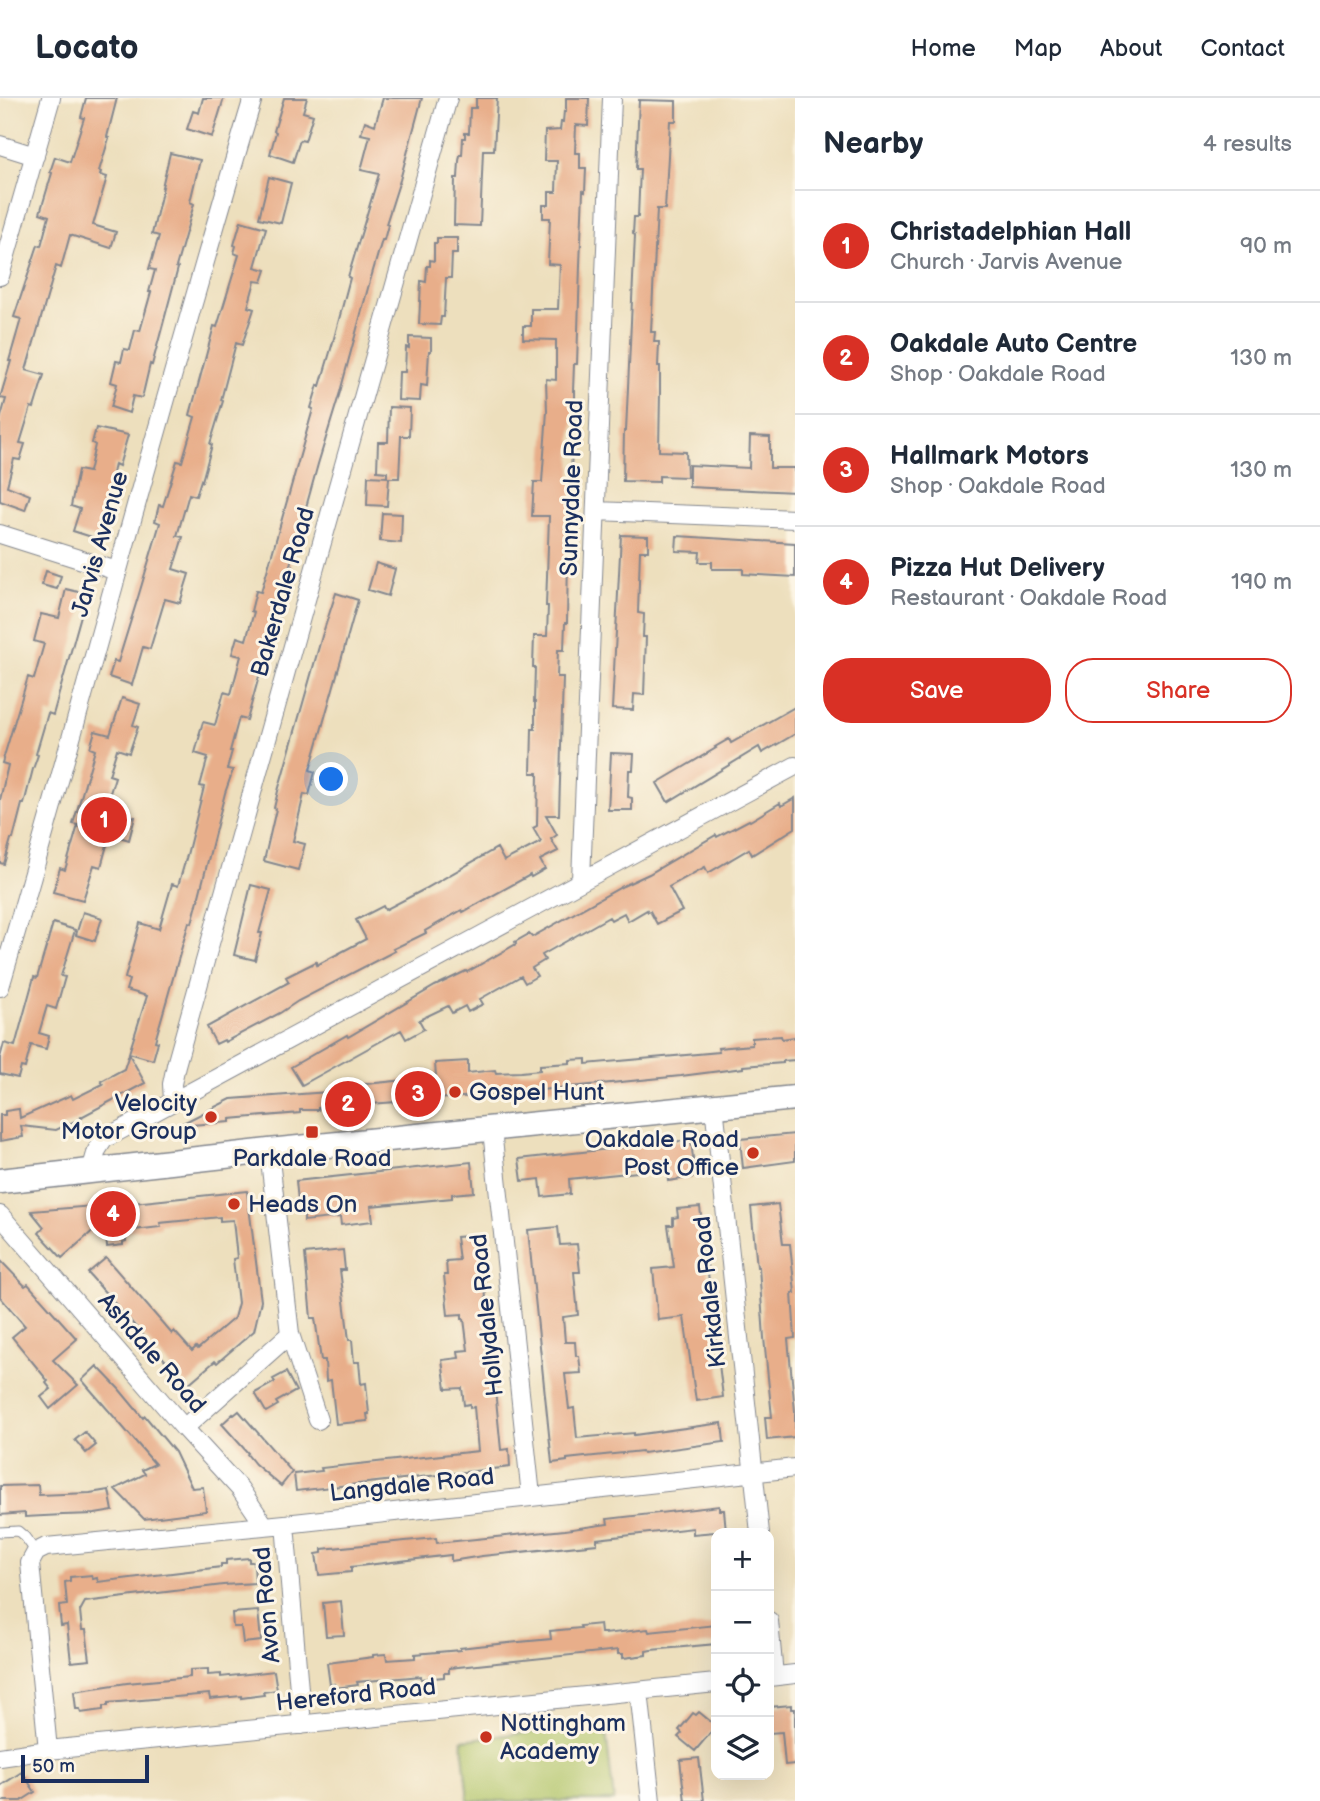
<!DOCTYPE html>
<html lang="en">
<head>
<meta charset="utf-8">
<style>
	body { margin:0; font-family:"Balsamiq Sans",sans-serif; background:#f2f2f3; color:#1f2937 }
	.controls { position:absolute; right:21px; bottom:21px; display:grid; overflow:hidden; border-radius:14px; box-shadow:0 7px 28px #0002 }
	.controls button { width:63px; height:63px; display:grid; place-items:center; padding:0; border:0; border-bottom:2px solid #e0e1e3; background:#fff; color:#1f2937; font:35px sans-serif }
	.scale { position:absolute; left:21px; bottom:18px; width:128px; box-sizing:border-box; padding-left:7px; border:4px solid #1b2f5e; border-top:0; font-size:19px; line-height:24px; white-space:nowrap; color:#1b2f5e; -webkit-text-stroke:5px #fcf5e5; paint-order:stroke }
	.you { position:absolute; left:332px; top:682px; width:24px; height:24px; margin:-18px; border:5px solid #fff; border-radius:50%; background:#1a73e8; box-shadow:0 0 0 10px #1a73e833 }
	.badge { display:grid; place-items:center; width:46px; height:46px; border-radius:50%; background:#d93025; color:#fff; font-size:23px; font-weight:700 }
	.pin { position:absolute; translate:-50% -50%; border:4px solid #fff; box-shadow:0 2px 7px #0006 }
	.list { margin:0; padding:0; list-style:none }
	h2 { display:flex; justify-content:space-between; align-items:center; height:91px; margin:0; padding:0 28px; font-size:30px }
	h2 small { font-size:23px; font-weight:400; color:#747a83 }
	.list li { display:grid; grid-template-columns:46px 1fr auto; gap:21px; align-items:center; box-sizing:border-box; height:112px; padding:0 28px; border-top:2px solid #e0e1e3 }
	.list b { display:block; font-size:26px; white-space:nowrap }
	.list p { margin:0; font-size:23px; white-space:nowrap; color:#747a83 }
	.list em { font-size:23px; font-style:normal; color:#747a83 }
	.actions { display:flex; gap:14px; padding:21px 28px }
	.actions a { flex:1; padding:16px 0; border:2px solid #d93025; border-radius:28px; text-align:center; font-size:24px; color:#d93025 }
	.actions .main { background:#d93025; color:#fff }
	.icon { flex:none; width:38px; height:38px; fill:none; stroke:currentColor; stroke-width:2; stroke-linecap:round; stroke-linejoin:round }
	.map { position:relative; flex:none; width:795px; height:1703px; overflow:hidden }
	header { display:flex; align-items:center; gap:42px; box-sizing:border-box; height:98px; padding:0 35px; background:#fff; border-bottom:2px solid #e0e1e3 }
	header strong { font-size:33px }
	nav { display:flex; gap:38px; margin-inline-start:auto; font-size:24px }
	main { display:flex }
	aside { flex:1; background:#fff }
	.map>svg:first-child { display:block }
</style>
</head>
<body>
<header>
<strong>Locato</strong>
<nav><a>Home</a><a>Map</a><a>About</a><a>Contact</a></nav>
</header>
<main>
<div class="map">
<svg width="795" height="1703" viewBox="0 0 795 1703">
	<rect width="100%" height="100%" fill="#fcf5e5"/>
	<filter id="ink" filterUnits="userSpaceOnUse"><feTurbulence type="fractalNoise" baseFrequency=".0143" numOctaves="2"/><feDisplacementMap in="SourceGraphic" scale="14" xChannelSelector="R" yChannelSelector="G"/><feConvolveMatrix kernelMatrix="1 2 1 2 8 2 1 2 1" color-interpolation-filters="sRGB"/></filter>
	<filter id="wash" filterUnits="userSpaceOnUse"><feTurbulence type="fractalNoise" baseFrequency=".00686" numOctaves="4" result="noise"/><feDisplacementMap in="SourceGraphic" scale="28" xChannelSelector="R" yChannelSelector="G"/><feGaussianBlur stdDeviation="1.57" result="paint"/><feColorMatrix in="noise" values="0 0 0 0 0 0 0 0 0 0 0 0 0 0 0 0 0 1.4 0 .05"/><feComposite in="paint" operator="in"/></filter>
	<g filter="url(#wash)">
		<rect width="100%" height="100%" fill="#eddfbd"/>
		<!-- green -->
		<path fill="#b1c569" stroke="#667a64" stroke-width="2" d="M605 1626 614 1703H468L462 1642Z"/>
		<g id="blocks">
			<!-- building -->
			<path fill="#e8ae8a" d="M86 0H117L107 39 109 40 99 73 101 74 100 77 107 79 93 127 116 134 111 150 70 137 61 170 56 168 26 272 44 277 34 310 31 309 20 345 25 346 20 362 14 361 7 388 30 397 25 412 0 403V322L6 301 0 300 11 263H9L21 221 14 219 38 147 41 148 49 118 40 115 52 75 50 74 55 59 70 64 84 20 81 19Z
				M203 0H224L212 39 187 31 193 13 199 15Z
				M284 0H307L303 14 313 17 305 43 300 42 293 64 270 56 276 34 274 33Z
				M383 0H422L400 82 386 126 388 127 384 142H382L368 190 340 294 318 366 290 467 292 468 278 521 275 520 247 622 239 620 230 653H232L227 671 233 672 225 695 196 810 192 825 189 824 155 943 158 944 153 962 129 955 147 898 126 892 129 882 125 880 140 825 159 831 172 786 178 788 187 757 204 689 200 688 208 659 195 655 200 637H199L203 624 215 627 224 594 231 596 241 558 232 556 237 539 246 542 254 514 251 513 256 493 261 494 272 456 313 311 311 310 318 287 320 288 333 244 350 180 348 179 379 76 361 72 370 38 361 36 365 23 375 27Z
				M476 0H497L494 52H483L480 128 454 127 455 80H458L459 63 460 57H462L463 40H465V35H469L470 10H476Z
				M566 0H589L588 28 576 27 575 55H580V70H586L585 94 583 93 580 167 577 266H574L573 293H575V303L572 336 571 385H572L570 452H568L567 525H565L564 552H558L557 579H563L559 717H546L557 737 551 741 558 753 540 762 545 771 531 779 530 777 463 814 462 812 425 833 426 835 393 851 395 853 298 903 280 915 225 944 224 942 216 946 207 929 289 884 286 879 316 864 317 867 366 841 356 822 383 808 385 812 425 791 497 750 504 763 541 744 533 730 537 728 538 675H531L532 631H535V604H534L535 569H533L534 538H547L548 508H546L549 418H532L534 384H542L547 313 546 281 556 282V242L523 241V228H531V211H558L560 167 548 166 550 120H543V107H549V94H556L557 63H544L545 33 560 32 561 24H563L564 13 566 14Z
				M639 2 676 3V23H670L665 111H657L651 234H655L654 244H659L658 268H660V294L659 353 686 354 687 379 659 378V384L623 383 624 333H626L635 137 633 136 634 119H638L640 71H636Z
				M170 55 200 62 190 104 194 106 176 169 178 170 152 267 150 266 142 300 133 298 129 315 111 309 117 286 111 284 116 263 121 264 124 251 130 252 135 232 140 233 151 194H149L155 172 149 171 159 138 152 136 163 89H162Z
				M269 79 291 85 281 125 259 120Z
				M241 123 266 130 255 169 266 172 262 184 255 183 248 209 254 211 242 247 236 245 221 302 223 303 210 346 212 347 202 383 201 382 196 398 189 396 177 438 183 439 173 471 189 476 180 505 165 501 150 551 143 549 132 587 109 579 114 563 118 564 139 496 160 425 155 423 159 407 163 408 177 363 182 364 195 319 190 317 214 228 217 229 239 157 234 155 236 148 234 147Z
				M437 140H457V156H452L451 180H446L444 219H441L440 227 419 226 421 183 426 184 427 168H430V162L434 163V145H437Z
				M409 239 431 240V253H429L427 288 421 287 420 303 398 302 399 274H405L406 249 409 250Z
				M389 309 410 310 409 338H401L399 380H389L387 408 367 407 368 378 387 379V374L377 373 378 344H388Z
				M96 330 128 337 119 368 115 366 103 423 107 425 101 442 73 433 80 411 71 408 78 372 89 374 95 347 92 345Z
				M750 338 770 339V370H795V394L689 389V367L749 370Z
				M382 415 402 416 401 445 380 443Z
				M621 437 648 438V453H640L638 515 644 516 643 539H646L644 597 634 596 633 612 612 611Z
				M677 438 795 445V479L743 476V471H712V464H699L700 454 676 453Z
				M376 465 395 471 388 498 368 492Z
				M46 473 61 478 57 491 42 487Z
				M66 491 87 496 53 617 48 615 36 656 38 657 33 671 24 706H22L13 741H11L4 766 0 765V702L8 667 2 665 28 579 34 581 44 546 34 543 41 516 59 520Z
				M336 495 358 502 310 672 315 674 309 697 304 696 293 743 305 746 298 772 264 763 276 711 274 710 278 693 322 538Z
				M122 600 140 606 133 627 138 629 129 655 117 651 109 677 115 679 105 711 135 719 129 742 110 736 101 769 94 767 83 802 53 794 60 770 65 772 78 727 73 726 95 652 90 650 95 633 110 637Z
				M795 609V636L762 655 759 649 668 704 657 685 716 650 715 649 729 641 731 645Z
				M611 655 634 656 633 672H629L628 699 632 700V712H608Z
				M795 700V730L752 757 749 751 708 775 705 769 669 789 682 813 657 826 650 813 648 814 647 812 628 823 624 815 611 822 609 819 542 857 545 862 532 870 537 878 525 885 521 878 480 901 483 906 468 914 465 908 452 915 448 908 419 922 424 931 406 941 401 932 302 987 291 969 347 937 348 939 435 888 466 873 467 874 516 846 515 844 529 836 532 839 623 788 649 776 716 737 717 739 749 722 750 723 780 705 781 708Z
				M251 787 271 792 259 835H262L255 862 234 857Z
				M83 814 102 820 95 843 76 837Z
				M53 825 75 832 61 878 65 879 56 911 47 908 39 935 49 938 46 951 31 947 25 970 21 969 18 980 0 976V960L4 945 15 948 34 879 37 880Z
				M781 938 782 941 795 939V962L783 963V965L743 968V970L681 978 541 992V993L318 1010V1012H300V1015L230 1021V1024L177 1028 231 1001 356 992V987L436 979 435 965 468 963V975L495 972 496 975 521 974 540 972V967L570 965V962L586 961V966L719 954 718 950 752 947V940Z
				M129 956 145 985 81 1019 82 1020 56 1032 21 1028 23 1039 0 1043V1017H5V1013L19 1011 20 1020 71 997 73 1001 103 986 101 983 124 971Z
				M795 1036V1063L743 1070 740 1041Z
				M691 1042 695 1079 668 1083 667 1071 569 1081 570 1096 542 1099 540 1081 522 1083 519 1061Z
				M471 1064 474 1094 452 1096V1100L371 1108 373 1123 341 1127 340 1119 304 1123V1112L299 1113 296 1083Z
				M247 1093 261 1203 254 1233 217 1265 215 1263 187 1287 88 1175 106 1160 172 1236 174 1233 192 1253 196 1249 198 1251 234 1220 238 1205 233 1161 237 1160 233 1122 220 1123V1119L160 1125 161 1129 125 1133 126 1143 123 1144V1147L107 1149 105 1122 62 1160 39 1135 44 1129 31 1113 143 1104Z
				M778 1106 783 1146H790L795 1195H792L795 1240 788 1241 795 1313V1339L767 1342 765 1319H772L764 1240 759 1169H757L751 1109Z
				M700 1109 723 1299 696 1303 684 1219 658 1222 653 1171 674 1169 668 1127H673V1120L678 1119 677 1111Z
				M558 1129 560 1147 577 1146 580 1174H574L578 1217 563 1219 565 1244H575L576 1258H579L581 1275 565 1276 569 1311 574 1310 577 1340 634 1335V1337L722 1325 724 1344 643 1355 642 1353 585 1359 567 1361V1363L552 1365 528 1132Z
				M479 1137 484 1174 489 1241H488L495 1291 501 1352 509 1351 510 1369 296 1393 294 1376 322 1373 321 1370 478 1353 474 1309 470 1310V1306L464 1307 462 1290 446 1291 442 1262 459 1260 458 1253 468 1252 464 1221H462V1216L448 1217 444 1177H447L446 1163 459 1162 456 1139Z
				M343 1152 345 1172H340L349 1242H352L354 1264H359L361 1286 366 1285 369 1316H367L368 1323 336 1326 331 1282 326 1283 325 1262H321L315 1220H311L305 1156Z
				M0 1162 25 1188 28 1186 77 1241 53 1262 78 1287 50 1311 41 1299 51 1291 46 1285 48 1283 12 1239 25 1228 0 1199Z
				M97 1268 119 1291 143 1320 145 1318 175 1354 192 1390 203 1389 206 1413 144 1421 115 1391 145 1376 142 1372 155 1366 82 1282Z
				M286 1274 296 1293 276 1304 278 1307 266 1314 255 1295 275 1284 273 1281Z
				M239 1313 292 1374 281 1388 255 1366 247 1356 248 1355 222 1326 233 1316 234 1317Z
				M85 1334 96 1347 86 1355 75 1342Z
				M38 1387 39 1397 90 1395 109 1392 113 1413 95 1416 63 1417 25 1419V1415L0 1417V1388Z
				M719 1408V1412H724L726 1433 693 1436V1430L597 1441V1446L482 1458 451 1463V1457L351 1469V1474L319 1477 316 1456 322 1455V1451L436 1440 437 1445 565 1432 608 1426 607 1421Z
				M249 1460V1464H254L255 1485 223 1487 85 1504 80 1513 82 1532H86L90 1562 71 1564 67 1527 61 1528 59 1508 67 1507 65 1484 70 1483V1479L92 1477 93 1481 97 1480 98 1484 221 1469V1466H226V1462Z
				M341 1503 344 1537 326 1538 323 1505Z
				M258 1513 261 1543 243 1545 241 1529H233L232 1515Z
				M600 1526 601 1535H605V1536L648 1531 649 1534 716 1527V1546L651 1552 646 1553V1557L623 1560V1556H618V1552L449 1570V1575H444V1579L421 1581V1578L357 1584 358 1587 335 1590 334 1586 330 1587 327 1565 373 1559V1557L386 1556 387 1562 415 1560V1556L460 1552V1550L477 1548 551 1541 550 1533 581 1530 580 1528Z
				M208 1571V1577L221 1576V1579L274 1573 277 1592 263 1594 264 1597 241 1600V1598L210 1601 209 1596 108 1605V1608H103V1612L81 1615 80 1611H76L74 1593 127 1585 190 1579V1572Z
				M791 1607V1611H795V1666L785 1667 782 1634 769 1635V1609Z
				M699 1614 716 1628 695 1653 678 1639 682 1635 679 1632 693 1615 696 1617Z
				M699 1660 704 1703H685L680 1662Z
				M22 1674 35 1694 21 1703H0V1688Z"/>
		</g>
	</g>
	<g filter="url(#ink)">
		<use href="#blocks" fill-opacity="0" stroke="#84878e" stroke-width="2"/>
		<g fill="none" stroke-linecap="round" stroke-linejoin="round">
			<!-- lane casing -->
			<g stroke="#84878e" stroke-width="11">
				<path id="lane" d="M0 1434 18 1433 25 1439 36 1454"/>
			</g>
			<!-- street casing -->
			<g stroke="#84878e" stroke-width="20">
				<path id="street" d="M0 47 35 58
					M0 178 51 0
					M596 413 795 421
					M0 436 117 473
					M581 782 612 0
					M0 889C87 593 164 295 253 0
					M173 1003 172 986 176 967 319 455 448 0
					M714 1007 760 1435
					M492 1032 531 1398
					M91 1073 97 1052 104 1041 795 668
					M0 1117 184 1330 240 1391 265 1428
					M290 1236 318 1322
					M184 1330 290 1236 269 1053
					M285 1426 302 1627
					M769 1523 774 1578
					M769 1579 795 1576
					M639 1593 651 1703
					M48 1652 30 1465 36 1454 46 1449 285 1426 795 1370
					M0 1659 48 1652 716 1585"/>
			</g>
			<!-- secondary casing -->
			<g stroke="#84878e" stroke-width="27">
				<path id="secondary" d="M0 1083 269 1053 795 1000"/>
			</g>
			<!-- lane -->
			<use href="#lane" stroke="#fff" stroke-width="9"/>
			<!-- street -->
			<use href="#street" stroke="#fff" stroke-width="18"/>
			<!-- secondary -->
			<use href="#secondary" stroke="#fff" stroke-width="24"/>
		</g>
	</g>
	<!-- markers -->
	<g fill="#c8321e" stroke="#fcf5e5" stroke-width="2.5">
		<circle cx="455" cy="994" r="7"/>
		<circle cx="211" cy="1019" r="7"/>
		<rect x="305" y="1027" width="14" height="14" rx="3.5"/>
		<circle cx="753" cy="1055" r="7"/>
		<circle cx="234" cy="1106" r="7"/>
		<circle cx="486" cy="1639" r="7"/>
	</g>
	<g text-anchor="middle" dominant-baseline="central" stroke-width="6" stroke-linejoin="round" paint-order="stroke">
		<!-- street labels -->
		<g font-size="24" fill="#1b2f5e" stroke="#fcf5e5">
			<text transform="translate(572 390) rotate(-88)">Sunnydale Road</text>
			<text transform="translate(100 446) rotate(-74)">Jarvis Avenue</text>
			<text transform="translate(283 494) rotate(-74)">Bakerdale Road</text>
			<text transform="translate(710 1194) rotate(-96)">Kirkdale Road</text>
			<text transform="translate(487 1217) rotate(-96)">Hollydale Road</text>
			<text transform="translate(152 1255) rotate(49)">Ashdale Road</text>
			<text transform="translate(412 1387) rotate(-6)">Langdale Road</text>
			<text transform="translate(267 1507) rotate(-95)">Avon Road</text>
			<text transform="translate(356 1597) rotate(-6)">Hereford Road</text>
		</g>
		<!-- poi labels -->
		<g font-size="24" fill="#1b2f5e" stroke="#fcf5e5" text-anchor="start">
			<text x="469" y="994">Gospel Hunt</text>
			<text x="197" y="1005" text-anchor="end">Velocity<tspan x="197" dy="28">Motor Group</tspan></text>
			<text x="739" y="1041" text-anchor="end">Oakdale Road<tspan x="739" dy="28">Post Office</tspan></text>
			<text x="312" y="1060" text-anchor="middle">Parkdale Road</text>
			<text x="248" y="1106">Heads On</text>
			<text x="500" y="1625">Nottingham<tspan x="500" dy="28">Academy</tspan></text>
		</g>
	</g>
</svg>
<div class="controls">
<button>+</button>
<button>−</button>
<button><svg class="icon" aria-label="locate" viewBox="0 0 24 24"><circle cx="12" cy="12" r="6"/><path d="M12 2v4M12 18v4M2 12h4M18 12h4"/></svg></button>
<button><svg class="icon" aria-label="layers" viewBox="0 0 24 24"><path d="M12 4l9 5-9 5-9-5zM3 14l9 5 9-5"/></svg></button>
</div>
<div class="scale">50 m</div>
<div class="you"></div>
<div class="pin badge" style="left:104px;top:722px">1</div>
<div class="pin badge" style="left:348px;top:1006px">2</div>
<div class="pin badge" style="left:418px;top:996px">3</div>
<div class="pin badge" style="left:113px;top:1116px">4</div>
</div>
<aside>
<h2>Nearby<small>4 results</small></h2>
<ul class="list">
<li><span class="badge">1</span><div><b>Christadelphian Hall</b><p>Church · Jarvis Avenue</p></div><em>90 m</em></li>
<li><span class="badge">2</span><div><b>Oakdale Auto Centre</b><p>Shop · Oakdale Road</p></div><em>130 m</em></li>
<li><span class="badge">3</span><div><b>Hallmark Motors</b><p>Shop · Oakdale Road</p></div><em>130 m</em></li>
<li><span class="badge">4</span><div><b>Pizza Hut Delivery</b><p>Restaurant · Oakdale Road</p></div><em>190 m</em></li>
</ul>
<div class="actions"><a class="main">Save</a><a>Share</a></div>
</aside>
</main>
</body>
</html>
